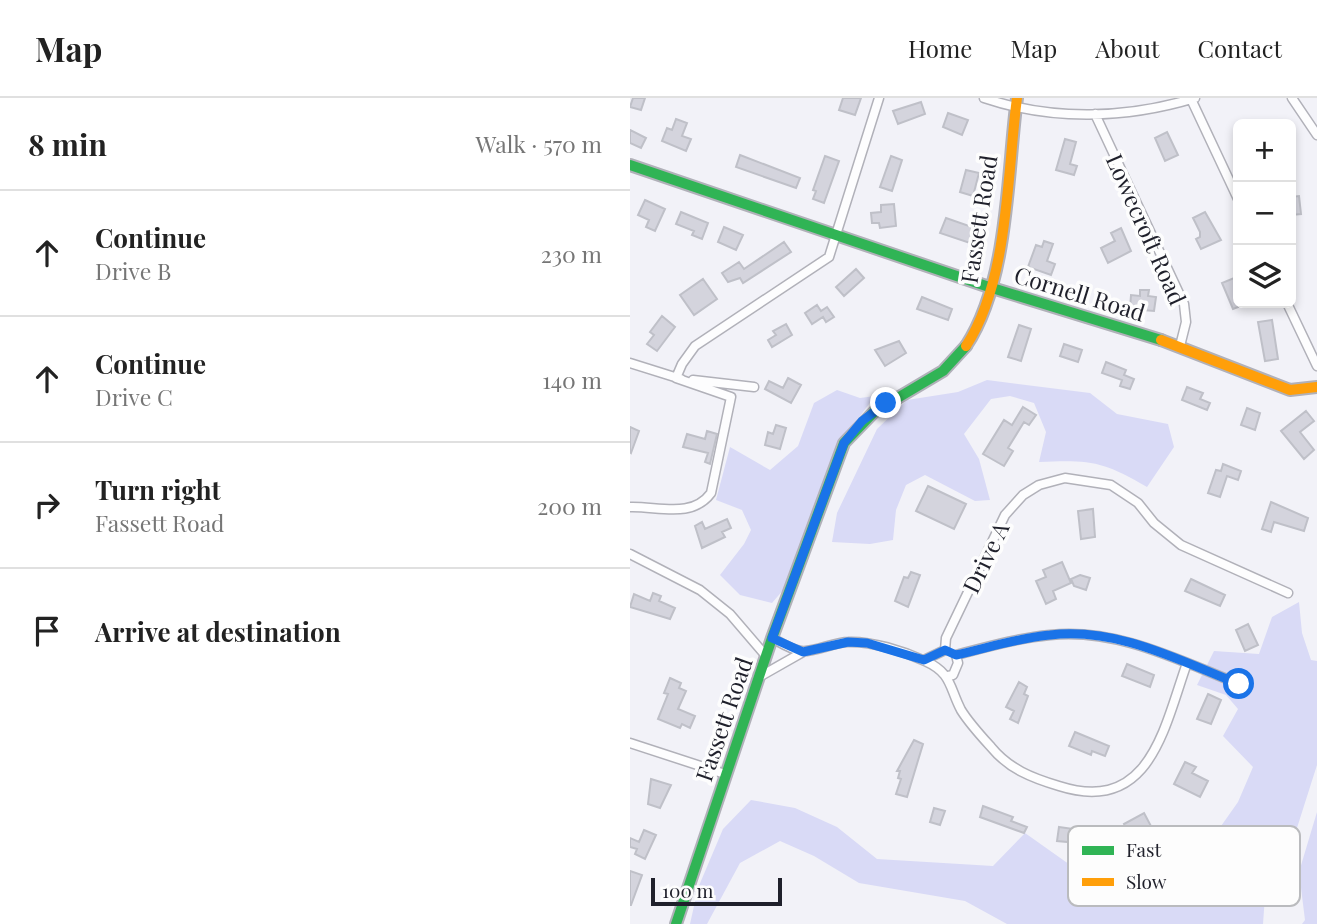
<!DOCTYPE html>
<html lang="en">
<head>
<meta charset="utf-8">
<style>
	body { margin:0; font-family:"Playfair Display",serif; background:#f2f2f2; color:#222 }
	.controls { position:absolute; right:21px; top:21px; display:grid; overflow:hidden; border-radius:10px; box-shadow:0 4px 10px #0003 }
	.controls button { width:63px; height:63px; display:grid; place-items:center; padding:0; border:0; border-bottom:2px solid #e0e0e0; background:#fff; color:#222; font:35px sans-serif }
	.scale { position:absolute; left:21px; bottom:18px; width:131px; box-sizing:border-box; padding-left:7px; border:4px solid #1f202b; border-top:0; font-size:19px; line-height:24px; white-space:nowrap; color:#1f202b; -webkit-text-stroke:5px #fdfdfd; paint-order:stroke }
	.stop { position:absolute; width:21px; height:21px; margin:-16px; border:5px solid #1a73e8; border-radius:50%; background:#fff }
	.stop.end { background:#1a73e8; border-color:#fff; box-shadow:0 2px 7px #0008 }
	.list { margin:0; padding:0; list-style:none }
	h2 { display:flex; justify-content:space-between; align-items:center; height:91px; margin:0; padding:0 28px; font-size:30px }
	h2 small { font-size:23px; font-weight:400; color:#767676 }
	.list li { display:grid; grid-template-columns:46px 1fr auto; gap:21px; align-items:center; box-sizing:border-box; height:126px; padding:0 28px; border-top:2px solid #e0e0e0 }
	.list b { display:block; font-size:26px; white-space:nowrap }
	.list p { margin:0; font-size:23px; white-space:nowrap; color:#767676 }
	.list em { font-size:23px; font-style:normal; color:#767676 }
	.icon { flex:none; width:38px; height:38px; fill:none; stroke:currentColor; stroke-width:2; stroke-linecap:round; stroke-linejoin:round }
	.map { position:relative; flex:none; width:687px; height:826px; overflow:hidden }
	header { display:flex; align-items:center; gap:42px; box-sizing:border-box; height:98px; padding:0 35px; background:#fff; border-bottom:2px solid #e0e0e0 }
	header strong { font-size:33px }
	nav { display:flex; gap:38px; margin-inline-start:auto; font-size:24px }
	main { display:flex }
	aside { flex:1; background:#fff }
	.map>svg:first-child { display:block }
</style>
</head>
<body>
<header>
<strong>Map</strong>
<nav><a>Home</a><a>Map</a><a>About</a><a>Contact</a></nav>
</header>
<main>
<aside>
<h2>8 min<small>Walk · 570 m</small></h2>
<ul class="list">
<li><svg class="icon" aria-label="ahead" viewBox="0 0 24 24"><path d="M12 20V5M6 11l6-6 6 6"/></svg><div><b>Continue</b><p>Drive B</p></div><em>230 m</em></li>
<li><svg class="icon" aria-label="ahead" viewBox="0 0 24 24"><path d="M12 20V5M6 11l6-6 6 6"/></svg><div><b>Continue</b><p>Drive C</p></div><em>140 m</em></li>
<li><svg class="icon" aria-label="right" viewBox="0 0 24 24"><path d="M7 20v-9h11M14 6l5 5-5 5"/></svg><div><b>Turn right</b><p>Fassett Road</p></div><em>200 m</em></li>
<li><svg class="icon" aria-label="arrive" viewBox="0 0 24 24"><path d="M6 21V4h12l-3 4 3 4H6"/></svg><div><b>Arrive at destination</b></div></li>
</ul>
</aside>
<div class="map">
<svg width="687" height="826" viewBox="0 0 687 826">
	<rect width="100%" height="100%" fill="#f2f2f8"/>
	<!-- green -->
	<path fill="#d9daf6" d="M357 282 460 295 487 316 538 326 544 349 517 389C472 363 461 362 409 364L416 334 404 305 380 298 361 301 334 336 349 361 360 402 345 403 295 377 276 387 266 412 263 442 240 446 202 444 207 415 247 331 277 302 328 294Z
		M207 292 230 300 245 298 210 345 160 484 142 505 110 497 90 477 114 446 121 432 112 412 86 402 100 349 140 372 168 348 184 305Z
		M669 504 672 535 681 562 687 563V667L666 733 642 769 635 798 633 826H377L335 803 229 785 184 758 150 743 110 765 77 826H60L68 790 93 731 121 702 165 710 207 729 247 761 363 768 395 735 484 798 487 774 483 747 514 774 535 801 558 804 572 755 608 704 623 669 593 638 608 611 596 597 567 587 584 553 629 556 642 519Z
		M687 714V826H672L675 822 669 774Z"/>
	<!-- building -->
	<path fill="#d4d4dd" stroke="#bfc0c8" stroke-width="2" d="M3 0H15L11 12 0 9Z
		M213 0H231L225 17 209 12Z
		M291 4 295 16 268 26 263 13Z
		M318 15 338 22 332 37 313 29Z
		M46 21 57 25 52 38 61 41 56 53 32 43 37 30 42 32Z
		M0 32 16 40 11 50 0 45Z
		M537 34 548 57 535 63 525 40Z
		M435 41 446 44 440 66 447 68 444 77 426 72Z
		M110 57 170 80 166 90 106 69Z
		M195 58 209 63 194 105 183 101 186 93 183 92Z
		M261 58 272 62 262 93 250 89Z
		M336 72 349 75 343 98 330 94Z
		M669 98 671 116 661 117V99Z
		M15 102 35 111 25 133 16 129 19 122 8 117Z
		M264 106 266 128 250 130 249 125H242L241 115 251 114V107Z
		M51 114 78 125 72 141 62 137 64 133 46 126Z
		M575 114 591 142 571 151 566 141 570 139V134L563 120Z
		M316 120 345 130 340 145 310 135Z
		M94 129 113 137 106 152 88 144Z
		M491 130 501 153 478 165 471 150 485 143 481 135Z
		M414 143 423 146 417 163 425 166 421 177 398 169 406 147 412 149Z
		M154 144 161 154 113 185 110 180 98 184 92 175 109 164 114 171Z
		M226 171 234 180 214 198 206 189Z
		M604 180 608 191V209L603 211 592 185Z
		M73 181 87 201 64 217 50 197Z
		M510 192H519L518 198 526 199 524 213 500 211 501 197 510 198Z
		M292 199 322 211 318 222 287 211Z
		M187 207 191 213 197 209 204 219 196 224 193 219 182 226 175 215Z
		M32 218 45 229 27 253 17 246 24 237 20 234Z
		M642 222 648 261 635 263 628 224Z
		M156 226 162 237 142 249 138 242 146 237 143 233Z
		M389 227 401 231 391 263 378 259Z
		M269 243 276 255 255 268 245 252Z
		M434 246 452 252 448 264 430 258Z
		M476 264 496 272 494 277 504 281 500 291 490 288 492 282 472 275Z
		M158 280 171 287 161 305 135 291 139 283 153 290Z
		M557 289 573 295 570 301 580 305 577 312 552 302Z
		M393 309 406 317 399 327 394 324 378 350 383 353 374 368 353 356 374 322 382 327Z
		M617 310 630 315 625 332 611 327Z
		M676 313 684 323 670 334 684 352 674 361 651 333Z
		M146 327 156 330 150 351 135 347 138 334 143 336Z
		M0 329 9 333 1 355 0 354Z
		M77 333 87 336 80 366 75 364 78 355 53 349 57 336 75 341Z
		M593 366 611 373 608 382 597 378 590 399 578 395 586 372 591 373Z
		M298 388 336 406 324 431 286 413Z
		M641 404 678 420 674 433 644 424 641 434 632 431Z
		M463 411 465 439 451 441 448 413Z
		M97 421 101 430 92 434 95 439 72 450 65 428 72 424 75 431Z
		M432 464 441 485 423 493 426 501 416 506 406 483 416 479 413 472Z
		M281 474 290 477 278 509 265 503 274 479 278 480Z
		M450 477 460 480 456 492 444 488 441 481Z
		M561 481 595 497 590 508 555 493Z
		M23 495 31 498 29 503 45 510 40 521 0 509 4 496 20 503Z
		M618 526 628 547 615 553 606 532Z
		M497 566 524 577 520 589 492 578Z
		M40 580 51 585 49 590 56 593 48 611 65 618 60 630 52 626 50 630 28 621 38 596 34 595Z
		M389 584 397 589 394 596 398 598 388 625 380 621 384 613 376 609Z
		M578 596 591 602 581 626 567 621Z
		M445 634 479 648 475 658 462 653 461 657 439 648Z
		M284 642 293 646 277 699 266 696 271 681 268 680 270 673H267Z
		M555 664 566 669 562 675 578 683 570 699 544 686Z
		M21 681 41 687 30 710 18 706Z
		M353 708 383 719 381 723 397 729 394 735 350 719Z
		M304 710 315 713 310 727 300 724Z
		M514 715 522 730 502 741 494 726Z
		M429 729 451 732V737L471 738 470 747 427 743Z
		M14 732 26 737 15 761 5 756 7 751 0 749V740L9 744Z
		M0 773 12 777 1 807H0Z"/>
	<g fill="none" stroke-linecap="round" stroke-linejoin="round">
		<!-- street casing -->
		<g stroke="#b1b1b9" stroke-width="11">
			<path id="street" d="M354 0C422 23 496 21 565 0
				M662 0 687 37
				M561 1 608 101
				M465 16 554 206 556 224 550 248
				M657 205 687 268
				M0 265 51 281
				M63 282 124 289
				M0 409C28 408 62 421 81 395L101 299 46 280 52 266 65 248 199 159 249 0
				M0 456 70 492 100 516 136 558
				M142 540C151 545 162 552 171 553 182 555 205 544 218 544 242 543 273 553 295 563 322 575 319 589 331 612 339 625 351 638 361 649 379 671 402 680 429 688 520 717 534 630 557 565
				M294 562 315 552 316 540 375 417 393 397 409 387 435 380 481 387 508 405 524 425 551 447 658 495
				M318 578 323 577 328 565 326 557C357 549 388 540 420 537 487 530 548 562 609 586
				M129 579 173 554
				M0 645 95 676"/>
		</g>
		<!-- fast casing -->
		<g stroke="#b1b1b9" stroke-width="14">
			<path id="fast" d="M0 67 359 189 531 242
				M46 826 142 540 214 345 244 314 313 273 336 248"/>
		</g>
		<!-- slow casing -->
		<g stroke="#b1b1b9" stroke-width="14">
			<path id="slow" d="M531 242 660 292 687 289
				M336 248C379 183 377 75 387 0"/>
		</g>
		<!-- street -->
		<use href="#street" stroke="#fdfdfe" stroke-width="8"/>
		<!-- fast -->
		<use href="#fast" stroke="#30b455" stroke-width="10"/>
		<!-- slow -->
		<use href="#slow" stroke="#ff9f0a" stroke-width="10"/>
	</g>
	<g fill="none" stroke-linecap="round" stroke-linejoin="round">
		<!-- route -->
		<path stroke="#1a73e8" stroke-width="9" d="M256 305 232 323 214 345 142 540 173 554 218 544 237 545 294 562 315 552 326 557C357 550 388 540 420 537 487 529 548 562 609 586"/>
	</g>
	<g text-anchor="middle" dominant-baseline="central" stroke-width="7" stroke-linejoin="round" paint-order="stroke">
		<!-- street labels -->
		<g font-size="23" fill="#1f202b" stroke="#fdfdfd">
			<text transform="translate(348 121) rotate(-81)">Fassett Road</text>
			<text transform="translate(517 131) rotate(66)">Lowecroft Road</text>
			<text transform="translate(450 195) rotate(17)">Cornell Road</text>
			<text transform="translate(355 459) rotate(-64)">Drive A</text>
			<text transform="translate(93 621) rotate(-71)">Fassett Road</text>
		</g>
	</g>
	<!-- legend -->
	<rect x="438" y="728" width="232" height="80" rx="10" fill="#fdfdfd" stroke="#babbbe" stroke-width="2"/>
	<rect x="452" y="748" width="32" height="9" fill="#30b455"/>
	<rect x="452" y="780" width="32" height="8" fill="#ff9f0a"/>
	<g font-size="19" fill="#1f202b">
		<text x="496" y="759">Fast</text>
		<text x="496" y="791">Slow</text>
	</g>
</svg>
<div class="controls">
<button>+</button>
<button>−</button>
<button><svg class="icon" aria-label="layers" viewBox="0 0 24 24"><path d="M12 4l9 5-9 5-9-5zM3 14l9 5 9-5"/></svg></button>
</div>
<div class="scale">100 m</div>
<div class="stop" style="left:609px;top:586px"></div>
<div class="stop end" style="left:256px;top:305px"></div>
</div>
</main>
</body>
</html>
